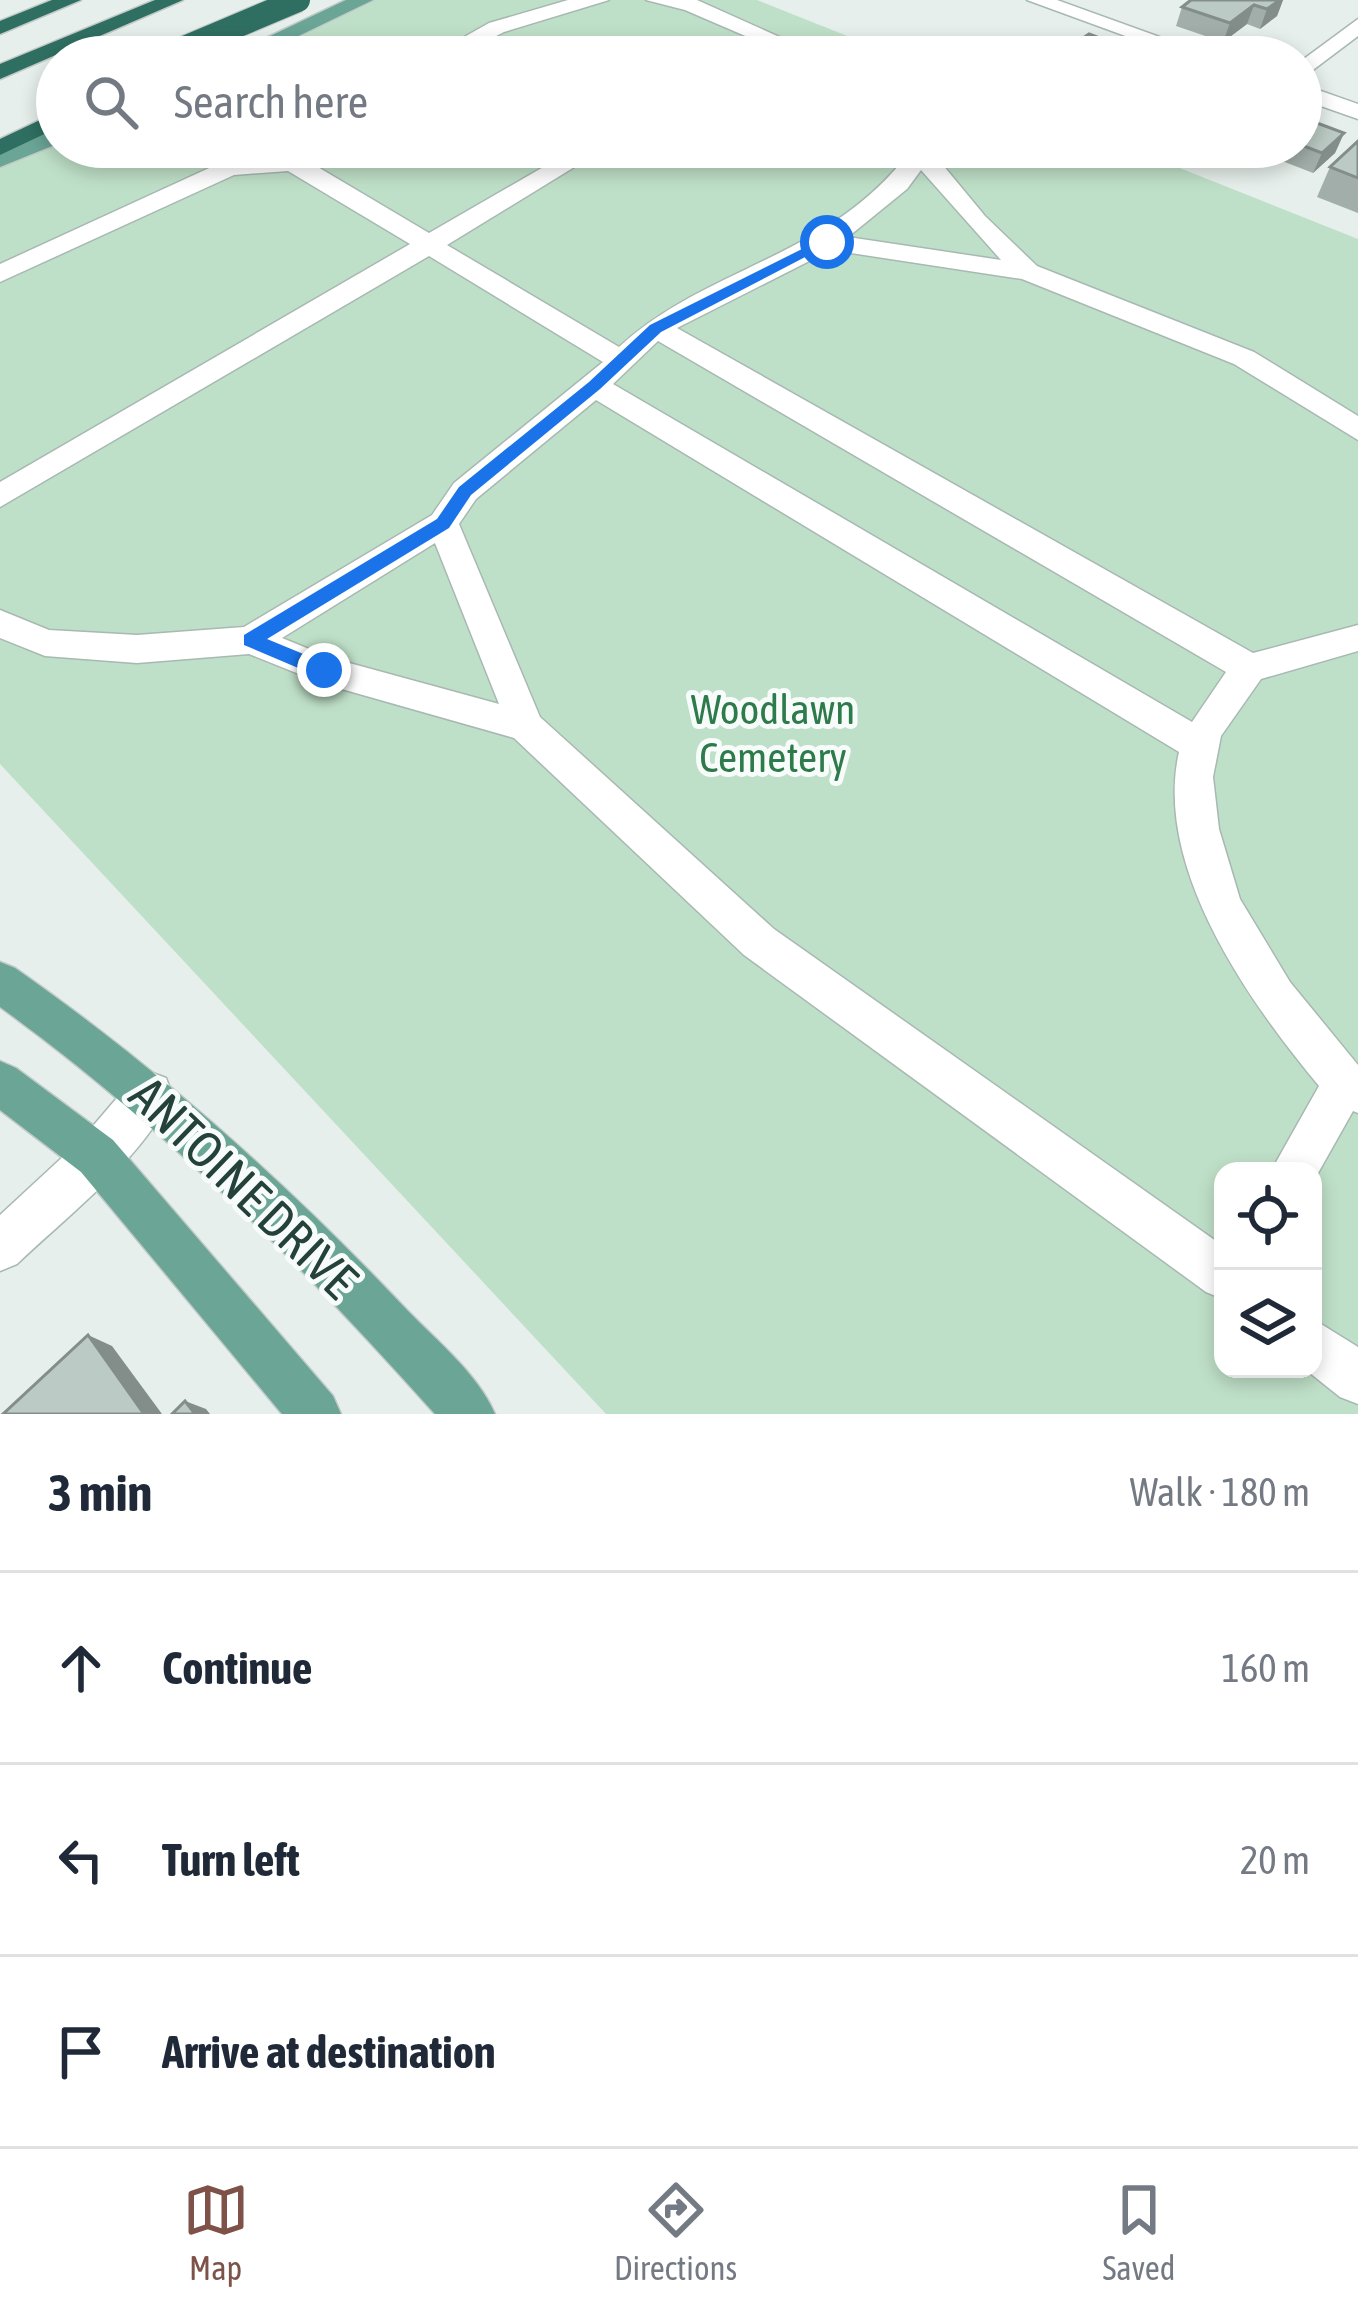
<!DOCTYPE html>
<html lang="en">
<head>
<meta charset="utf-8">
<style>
	body { margin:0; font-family:"Asap Condensed",sans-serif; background:#f6f6f7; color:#1f2937 }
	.controls { position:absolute; right:36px; bottom:36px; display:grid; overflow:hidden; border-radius:24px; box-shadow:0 6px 18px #0003 }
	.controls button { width:108px; height:108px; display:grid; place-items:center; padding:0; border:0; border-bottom:3px solid #e0e1e3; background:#fff; color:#1f2937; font:60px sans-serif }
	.stop { position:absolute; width:36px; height:36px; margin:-27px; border:9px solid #1a73e8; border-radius:50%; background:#fff }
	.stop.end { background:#1a73e8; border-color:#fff; box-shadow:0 3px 12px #0008 }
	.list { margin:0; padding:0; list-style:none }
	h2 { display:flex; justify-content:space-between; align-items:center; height:156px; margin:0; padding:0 48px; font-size:51px }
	h2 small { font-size:39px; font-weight:400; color:#747a83 }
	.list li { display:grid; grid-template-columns:78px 1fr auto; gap:36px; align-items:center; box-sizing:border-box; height:192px; padding:0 48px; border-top:3px solid #e0e1e3 }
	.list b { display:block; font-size:45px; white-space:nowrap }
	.list em { font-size:39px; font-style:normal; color:#747a83 }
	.icon { flex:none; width:66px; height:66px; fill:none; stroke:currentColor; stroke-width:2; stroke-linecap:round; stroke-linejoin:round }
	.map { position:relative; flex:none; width:1358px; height:1414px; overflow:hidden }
	.search { position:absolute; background:#fff; box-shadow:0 6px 18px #0003; left:36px; right:36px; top:36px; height:132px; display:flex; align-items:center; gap:30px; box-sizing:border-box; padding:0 42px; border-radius:66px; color:#747a83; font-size:45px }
	.sheet { height:732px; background:#fff }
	nav { display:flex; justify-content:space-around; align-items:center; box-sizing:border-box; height:168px; border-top:3px solid #e0e1e3; background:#fff; font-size:33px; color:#747a83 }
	nav a { display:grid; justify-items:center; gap:6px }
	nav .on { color:#7f5249 }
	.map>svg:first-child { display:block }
</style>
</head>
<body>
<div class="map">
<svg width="1358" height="1414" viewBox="0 0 1358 1414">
	<rect width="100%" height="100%" fill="#e6efeb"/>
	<!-- green -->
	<path fill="#bfe0c8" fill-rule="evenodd" d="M363 0H757L900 57H237Z
		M57 135V147H1127L1358 239V1414H606L0 764V160ZM1223 1171H1313V1369H1223Z"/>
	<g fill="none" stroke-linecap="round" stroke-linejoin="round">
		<!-- minor casing -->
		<g stroke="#a8b8b2" stroke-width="3">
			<path id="minor" d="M568 0H609L504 32 455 57H429L489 23Z
				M646 0H697L824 57H794L685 10Z
				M1027 0H1057L1215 57H1183Z
				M1358 19V36L1301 79V61Z
				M1301 84 1358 104V119L1301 99Z
				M286 147H310L306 160 429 233 578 147H607L447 245 619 347C707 266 827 259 908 154L903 147H928L985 216 1037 266 1254 352 1358 416V440L1234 364 1022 279 831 250 677 328 1253 653 1358 625V651L1261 679 1221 736 1213 777 1219 829 1240 899 1290 982 1358 1065V1113L1353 1111 1313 1182V1171H1271L1319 1086C1249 1002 1153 867 1179 752L596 400 476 499 459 524 540 717 774 929 1223 1246V1299L1206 1292 744 955 514 738 324 684 249 654 137 663 45 656 0 638V610L49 630 137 635 244 627 432 515 454 483 603 362 429 256 0 507V482L410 244 288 171 234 175 0 282V264L220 163 283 156ZM921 170 1001 260 848 237 907 189ZM658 341 1226 672 1192 722 613 384ZM435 543 499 704 331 658 282 638Z
				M150 1072 166 1078 172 1094C146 1156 65 1218 17 1264L0 1271V1215L81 1140 134 1078Z
				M1313 1319 1358 1347V1404L1340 1397 1305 1369H1313Z"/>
		</g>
		<!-- major casing -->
		<g stroke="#c2cac8" stroke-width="3">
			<path id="major" d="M346 0H373L255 57H226Z
				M57 128V144L0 167V151Z
				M0 962 15 968C158 1068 287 1183 407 1310 437 1341 478 1374 495 1414H435C302 1265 162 1124 0 1007Z
				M0 1061 16 1068 113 1140 333 1396 341 1414H282L81 1172 0 1110Z"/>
		</g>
		<!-- highway casing -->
		<g stroke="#c2cac8" stroke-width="3">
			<path id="highway" d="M52 0H81L0 34V21Z
				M155 0H183L0 79V64Z
				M57 112V128L0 155V139Z"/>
		</g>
		<!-- minor -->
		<use href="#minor" fill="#fff" fill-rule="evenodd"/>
		<!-- major -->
		<use href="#major" fill="#6aa596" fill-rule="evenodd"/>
		<!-- highway -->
		<use href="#highway" fill="#2f6f62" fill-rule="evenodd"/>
		<!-- highway-bridge casing -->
		<g stroke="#c2cac8" stroke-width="26" stroke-linecap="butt">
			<path id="highway-bridge" d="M163 57 298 0"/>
		</g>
		<!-- highway-bridge -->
		<use href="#highway-bridge" stroke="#2f6f62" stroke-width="24"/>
	</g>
	<!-- wall -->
	<path fill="#a1aea9" d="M1283 0 1277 16 1260 29 1247 24 1223 42 1176 26 1182 7Z
		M1301 117 1344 133 1335 153 1313 173 1246 147H1301Z
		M1358 141V213L1317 197 1330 167Z"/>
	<!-- shaded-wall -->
	<path fill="#838d89" d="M1280 0H1283L1277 16 1260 29 1267 9Z
		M1254 5 1247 24 1223 42 1230 23Z
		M1344 133 1335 153 1313 173 1322 153Z
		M88 1335 112 1346 162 1414H144Z
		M185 1401 206 1409 210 1414H195Z"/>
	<!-- building -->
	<path fill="#bbcac4" stroke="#838d89" stroke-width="3" d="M1191 0H1280L1267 9 1254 5 1230 23 1182 7Z
		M1089 34 1142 54 1139 57 1057 56Z
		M1301 117 1344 133 1322 153 1301 145Z
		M1358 141V178L1330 167Z
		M88 1335 144 1414H3Z
		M185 1401 195 1414H172Z"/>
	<!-- route -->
	<path fill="#1a73e8" d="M822 239 834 242 661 332 600 389 471 495 449 528 267 639 330 665V676H317L244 645V635L437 519 459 487 589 382 650 325Z"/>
	<g text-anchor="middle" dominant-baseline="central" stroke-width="10" stroke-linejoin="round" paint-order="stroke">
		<!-- park labels -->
		<g font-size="42" fill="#2d7a4b" stroke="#f7fbf9">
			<text x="773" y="709">Woodlawn<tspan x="773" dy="48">Cemetery</tspan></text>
		</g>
		<!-- near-street labels -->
		<g font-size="51" fill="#24423a" stroke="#f7fbf9">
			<text transform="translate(244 1187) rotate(44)">ANTOINE DRIVE</text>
		</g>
	</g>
</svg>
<div class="controls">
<button><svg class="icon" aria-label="locate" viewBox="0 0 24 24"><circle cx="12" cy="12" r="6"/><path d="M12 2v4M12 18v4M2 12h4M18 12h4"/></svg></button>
<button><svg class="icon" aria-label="layers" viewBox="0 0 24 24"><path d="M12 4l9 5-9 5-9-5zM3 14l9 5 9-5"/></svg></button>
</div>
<div class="stop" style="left:827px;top:242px"></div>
<div class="stop end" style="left:324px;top:670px"></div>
<div class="search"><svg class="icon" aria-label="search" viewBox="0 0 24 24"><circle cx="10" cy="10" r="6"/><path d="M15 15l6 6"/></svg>Search here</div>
</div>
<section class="sheet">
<h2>3 min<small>Walk · 180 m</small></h2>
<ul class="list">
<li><svg class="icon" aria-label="ahead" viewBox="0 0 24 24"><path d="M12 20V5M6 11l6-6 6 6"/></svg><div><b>Continue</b></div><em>160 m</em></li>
<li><svg class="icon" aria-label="left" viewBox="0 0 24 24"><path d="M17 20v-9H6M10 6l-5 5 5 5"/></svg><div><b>Turn left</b></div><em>20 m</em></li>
<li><svg class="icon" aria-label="arrive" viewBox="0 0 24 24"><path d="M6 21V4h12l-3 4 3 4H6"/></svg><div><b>Arrive at destination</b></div></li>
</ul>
</section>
<nav>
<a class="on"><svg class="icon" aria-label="map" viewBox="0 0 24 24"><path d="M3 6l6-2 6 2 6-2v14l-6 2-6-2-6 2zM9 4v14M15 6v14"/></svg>Map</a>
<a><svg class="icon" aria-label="directions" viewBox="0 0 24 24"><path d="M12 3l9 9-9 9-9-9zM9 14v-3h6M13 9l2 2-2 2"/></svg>Directions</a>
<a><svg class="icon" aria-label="saved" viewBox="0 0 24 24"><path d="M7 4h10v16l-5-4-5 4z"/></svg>Saved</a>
</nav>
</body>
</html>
